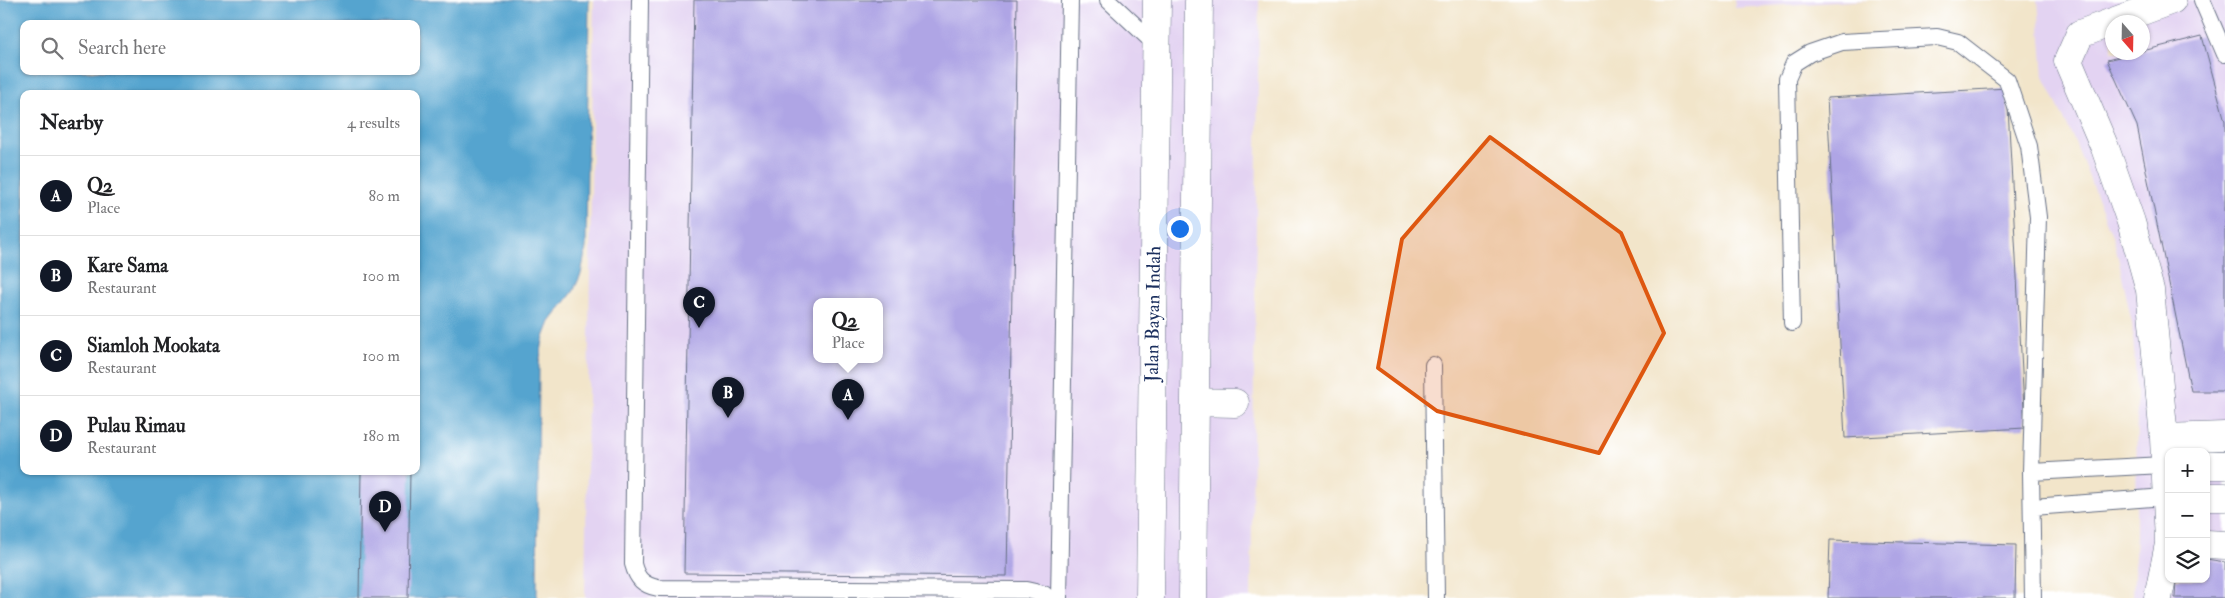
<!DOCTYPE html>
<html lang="en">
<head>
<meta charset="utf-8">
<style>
	body { margin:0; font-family:"IM FELL Double Pica",serif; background:#f2f2f2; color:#202124 }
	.controls { position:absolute; right:15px; bottom:15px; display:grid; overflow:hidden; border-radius:10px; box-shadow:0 1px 4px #0004 }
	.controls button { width:45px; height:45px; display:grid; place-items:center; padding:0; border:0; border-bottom:1px solid #e0e0e0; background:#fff; color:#202124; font:25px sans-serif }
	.compass { position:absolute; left:2105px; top:15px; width:45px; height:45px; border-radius:50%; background:#fff; box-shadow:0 1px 4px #0004; rotate:160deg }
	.you { position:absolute; left:1179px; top:228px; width:18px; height:18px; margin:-12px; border:4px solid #fff; border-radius:50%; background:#1a73e8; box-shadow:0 0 0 8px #1a73e833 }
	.badge { display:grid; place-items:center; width:32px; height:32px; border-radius:50%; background:#111827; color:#fff; font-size:16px; font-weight:700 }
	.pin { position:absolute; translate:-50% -41px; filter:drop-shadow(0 1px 2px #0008) }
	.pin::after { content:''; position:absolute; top:26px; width:18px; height:15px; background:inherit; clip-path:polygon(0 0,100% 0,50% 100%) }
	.popup { position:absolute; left:813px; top:298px; width:70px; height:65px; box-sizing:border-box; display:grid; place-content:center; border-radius:10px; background:#fff; filter:drop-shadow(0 1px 4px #0005); font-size:16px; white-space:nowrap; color:#757577 }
	.popup b { font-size:19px; color:#202124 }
	.popup::after { content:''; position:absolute; left:50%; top:100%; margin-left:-10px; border:10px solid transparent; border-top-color:#fff }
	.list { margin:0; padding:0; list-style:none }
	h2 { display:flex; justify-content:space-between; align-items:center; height:65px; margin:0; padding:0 20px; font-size:21px }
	h2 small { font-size:16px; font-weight:400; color:#757577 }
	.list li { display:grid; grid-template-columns:32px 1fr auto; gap:15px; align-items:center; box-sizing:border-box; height:80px; padding:0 20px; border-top:1px solid #e0e0e0 }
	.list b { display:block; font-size:19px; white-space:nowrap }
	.list p { margin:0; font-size:16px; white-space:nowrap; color:#757577 }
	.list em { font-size:16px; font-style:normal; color:#757577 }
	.icon { flex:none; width:28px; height:28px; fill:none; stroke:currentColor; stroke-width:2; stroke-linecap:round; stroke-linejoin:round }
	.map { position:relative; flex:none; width:2225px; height:598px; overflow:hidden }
	.search { position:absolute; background:#fff; box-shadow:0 1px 4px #0004; left:20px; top:20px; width:400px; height:55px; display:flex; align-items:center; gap:12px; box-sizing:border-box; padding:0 18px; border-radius:10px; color:#757577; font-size:19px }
	.panel { position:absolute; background:#fff; box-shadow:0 1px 4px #0004; left:20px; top:90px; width:400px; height:385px; border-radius:10px }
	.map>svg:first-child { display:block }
</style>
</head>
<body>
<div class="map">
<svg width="2225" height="598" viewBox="0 0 2225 598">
	<rect width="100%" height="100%" fill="#fff"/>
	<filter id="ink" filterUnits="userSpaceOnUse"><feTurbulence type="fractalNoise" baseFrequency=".02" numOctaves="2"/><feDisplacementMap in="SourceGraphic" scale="10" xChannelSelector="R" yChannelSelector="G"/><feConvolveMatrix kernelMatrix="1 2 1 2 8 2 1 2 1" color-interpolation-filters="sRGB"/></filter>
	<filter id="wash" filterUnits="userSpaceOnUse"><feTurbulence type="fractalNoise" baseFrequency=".0096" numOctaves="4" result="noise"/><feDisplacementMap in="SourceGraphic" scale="20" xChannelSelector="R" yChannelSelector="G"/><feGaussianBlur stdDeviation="1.12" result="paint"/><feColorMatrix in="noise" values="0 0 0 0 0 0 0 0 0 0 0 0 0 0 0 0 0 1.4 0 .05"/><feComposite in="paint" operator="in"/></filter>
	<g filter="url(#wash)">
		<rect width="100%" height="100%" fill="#f2e5ca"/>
		<!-- built -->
		<path fill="#e3d3f2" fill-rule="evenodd" d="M594 0H1259L1251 598H585ZM817 301H879V359H817Z
			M1734 0H1870L1735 8Z
			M2038 0H2225V598H2133L2136 535 2137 393 2132 323 2115 243 2075 142 2044 77ZM2112 22H2142V52H2112ZM2169 452H2206V579H2169Z"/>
		<!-- water -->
		<path fill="#55a4cf" stroke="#386a96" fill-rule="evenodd" d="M0 0H589L586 248 581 274 573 292 550 322 543 340 539 364 537 598H0ZM24 24H416V71H24ZM24 94H416V471H24Z"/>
		<g id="blocks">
			<!-- building -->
			<path fill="#afa5e5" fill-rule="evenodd" d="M694 0H1017L1007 576 684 573ZM817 301H879V359H817Z
				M2202 36 2225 121V391H2191L2137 126 2107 60Z
				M2007 88 2025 428 1845 438 1827 98Z
				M361 471H410L408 598H359Z
				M1830 540 2016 545 2015 598H1828Z
				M2206 559 2225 562V598H2175L2176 579H2206Z"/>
		</g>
	</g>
	<g filter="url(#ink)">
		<use href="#blocks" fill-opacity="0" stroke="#666f84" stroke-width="1"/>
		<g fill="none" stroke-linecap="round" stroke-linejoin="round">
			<!-- service casing -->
			<g stroke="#666f84" stroke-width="18">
				<path id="service" d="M640 0 633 564C637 579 643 585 658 588L1026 590 1044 594 1048 598
					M1108 0 1156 45
					M2202 0 2225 54
					M1792 323 1787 79 1794 63 1810 53 1842 42 1937 37 1958 42 2007 80 2029 146 2038 217 2031 472 2033 598
					M1433 365 1436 598
					M2031 472 2163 465
					M2033 507 2165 497
					M1059 598 1070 0"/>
			</g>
			<!-- minor casing -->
			<g stroke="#666f84" stroke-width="29">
				<path id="minor" d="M1195 402 1235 403
					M2164 438 2225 436
					M2206 465H2225
					M2206 497H2225
					M2169 541 2164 438 2150 290 2131 222 2105 148 2068 61 2080 34 2172 0
					M2206 544 2225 545
					M1150 598 1157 0
					M1193 598 1199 0
					M2158 598 2169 544"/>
			</g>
			<!-- service -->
			<use href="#service" stroke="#fff" stroke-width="16"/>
			<!-- minor -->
			<use href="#minor" stroke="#fff" stroke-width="28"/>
		</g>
	</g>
	<!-- marked area -->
	<path fill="#de5710" fill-opacity="0.2" stroke="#de5710" stroke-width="4" stroke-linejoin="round" d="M1490 137 1621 233 1664 333 1599 453 1437 411 1378 368 1402 239Z"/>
	<g text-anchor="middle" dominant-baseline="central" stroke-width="4.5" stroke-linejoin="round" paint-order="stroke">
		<!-- street labels -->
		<g font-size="19" fill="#1b2f5e" stroke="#fff">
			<text transform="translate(1153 314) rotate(-89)">Jalan Bayan Indah</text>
		</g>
	</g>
</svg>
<div class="controls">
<button>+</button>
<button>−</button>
<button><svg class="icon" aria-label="layers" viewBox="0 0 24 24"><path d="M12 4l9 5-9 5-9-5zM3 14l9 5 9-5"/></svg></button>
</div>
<svg class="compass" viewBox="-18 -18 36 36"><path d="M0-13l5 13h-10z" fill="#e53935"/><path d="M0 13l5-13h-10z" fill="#757577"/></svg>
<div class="you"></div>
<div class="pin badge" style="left:848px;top:420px">A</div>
<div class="popup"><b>Q2</b>Place</div>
<div class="pin badge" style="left:728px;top:418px">B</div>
<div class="pin badge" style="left:699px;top:328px">C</div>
<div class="pin badge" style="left:385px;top:532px">D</div>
<div class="search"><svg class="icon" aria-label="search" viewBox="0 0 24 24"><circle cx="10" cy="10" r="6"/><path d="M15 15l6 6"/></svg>Search here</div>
<section class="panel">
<h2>Nearby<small>4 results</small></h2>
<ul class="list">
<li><span class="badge">A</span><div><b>Q2</b><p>Place</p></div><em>80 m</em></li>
<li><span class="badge">B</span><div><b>Kare Sama</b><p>Restaurant</p></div><em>100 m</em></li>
<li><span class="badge">C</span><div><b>Siamloh Mookata</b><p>Restaurant</p></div><em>100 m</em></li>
<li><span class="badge">D</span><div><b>Pulau Rimau</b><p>Restaurant</p></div><em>180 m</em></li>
</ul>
</section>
</div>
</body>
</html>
